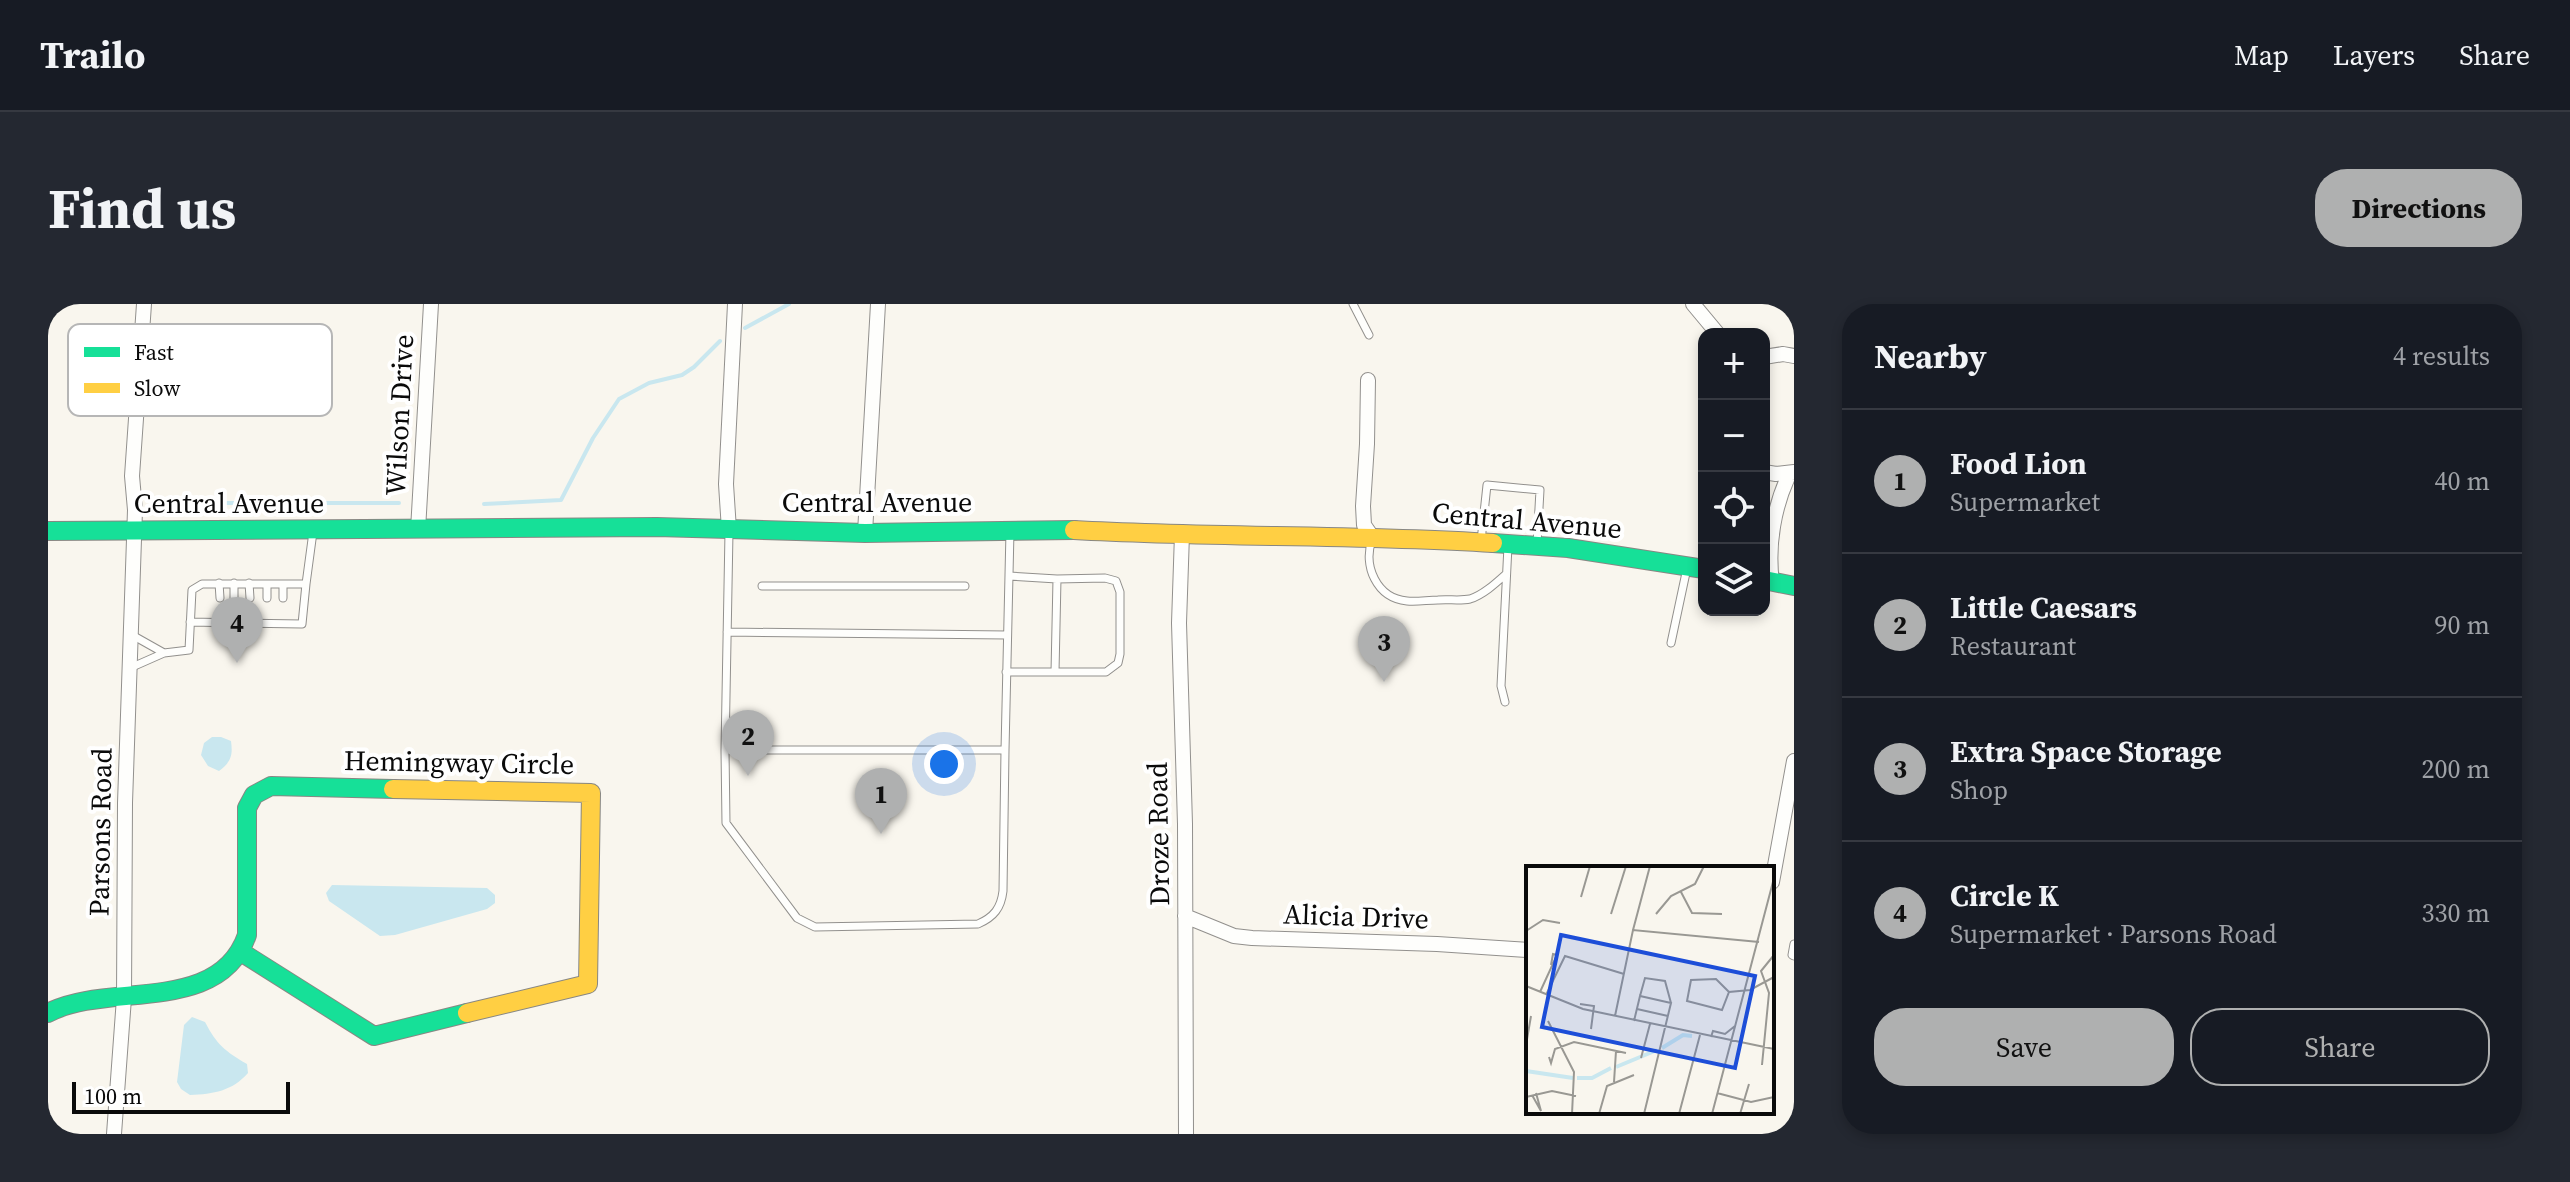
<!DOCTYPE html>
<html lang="en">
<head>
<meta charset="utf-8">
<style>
	body { margin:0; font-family:"Source Serif 4",serif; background:#242831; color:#f1f3f6 }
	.controls { position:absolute; right:24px; top:24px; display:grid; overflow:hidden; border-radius:16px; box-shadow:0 4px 12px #0003 }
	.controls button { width:72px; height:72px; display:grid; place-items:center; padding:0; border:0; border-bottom:2px solid #363941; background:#171b24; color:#f1f3f6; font:40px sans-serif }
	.scale { position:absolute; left:24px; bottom:20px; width:218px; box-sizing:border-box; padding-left:8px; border:4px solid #0a0a0a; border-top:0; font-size:22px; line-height:28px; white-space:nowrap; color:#0a0a0a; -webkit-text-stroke:6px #fff; paint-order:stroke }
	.you { position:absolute; left:896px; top:460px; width:28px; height:28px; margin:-20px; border:6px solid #fff; border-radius:50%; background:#1a73e8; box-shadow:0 0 0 12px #1a73e833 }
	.badge { display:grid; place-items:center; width:52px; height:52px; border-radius:50%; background:#afb0b0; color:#111; font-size:26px; font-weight:700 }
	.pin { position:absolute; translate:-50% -66px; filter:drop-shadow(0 2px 4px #0008) }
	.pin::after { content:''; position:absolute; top:42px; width:28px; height:24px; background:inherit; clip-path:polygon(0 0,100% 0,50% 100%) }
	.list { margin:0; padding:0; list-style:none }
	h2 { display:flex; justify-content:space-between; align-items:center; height:104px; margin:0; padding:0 32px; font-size:34px }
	h2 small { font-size:26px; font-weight:400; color:#9ea1a6 }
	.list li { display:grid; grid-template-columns:52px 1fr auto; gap:24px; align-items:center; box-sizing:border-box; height:144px; padding:0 32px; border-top:2px solid #363941 }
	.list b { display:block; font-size:30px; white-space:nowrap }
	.list p { margin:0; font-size:26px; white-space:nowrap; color:#9ea1a6 }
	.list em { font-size:26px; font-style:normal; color:#9ea1a6 }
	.actions { display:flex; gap:16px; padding:24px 32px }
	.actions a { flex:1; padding:18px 0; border:2px solid #afb0b0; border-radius:32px; text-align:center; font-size:28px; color:#afb0b0 }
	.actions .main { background:#afb0b0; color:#111 }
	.icon { flex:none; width:44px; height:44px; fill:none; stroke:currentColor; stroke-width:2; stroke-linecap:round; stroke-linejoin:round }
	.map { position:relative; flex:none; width:1746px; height:830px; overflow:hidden; border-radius:32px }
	header { display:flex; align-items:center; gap:48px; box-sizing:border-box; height:112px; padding:0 40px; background:#171b24; border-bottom:2px solid #363941 }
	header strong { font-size:38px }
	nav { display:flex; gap:44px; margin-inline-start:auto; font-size:28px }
	.intro { display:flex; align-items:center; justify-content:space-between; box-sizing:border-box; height:192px; padding:0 48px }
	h1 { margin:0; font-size:56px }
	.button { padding:20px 36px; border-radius:32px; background:#afb0b0; color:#111; font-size:28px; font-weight:700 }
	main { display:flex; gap:48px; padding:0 48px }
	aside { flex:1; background:#171b24; border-radius:32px; box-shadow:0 4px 12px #0003 }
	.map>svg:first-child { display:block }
</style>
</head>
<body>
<header>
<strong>Trailo</strong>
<nav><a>Map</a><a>Layers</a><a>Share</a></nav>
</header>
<div class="intro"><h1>Find us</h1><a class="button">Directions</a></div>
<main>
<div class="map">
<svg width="1746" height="830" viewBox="0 0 1746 830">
	<rect width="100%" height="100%" fill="#f9f6ee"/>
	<!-- water -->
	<path fill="#c9e7ef" d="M164 433H173L183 437C185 452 183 458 171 467L160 462 153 451 156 439Z
		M284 581 439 584 447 591V599L439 605 347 631 332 632 281 597 278 589Z
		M144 713 157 718C169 741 177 747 199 760L200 769C184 787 166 790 142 791L133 785 129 778 136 721Z"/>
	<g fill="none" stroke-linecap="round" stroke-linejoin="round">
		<!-- stream -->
		<path stroke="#c9e7ef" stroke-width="4" d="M697 24 741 0
			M166 199H351
			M436 200 513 196 545 134 571 95 601 79 634 71 646 63 672 37"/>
		<!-- lane casing -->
		<g stroke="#92908d" stroke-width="9">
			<path id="lane" d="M1305 0 1321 31
				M681 228 677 446H957L962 227
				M1324 236C1315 261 1328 294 1359 297 1369 298 1380 296 1390 296 1400 295 1412 297 1422 295 1435 291 1448 279 1458 270
				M1433 237 1439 181 1492 186 1489 240
				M171 279 172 294
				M186 279V294
				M201 279 202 294
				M235 280V294
				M714 282H917
				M219 294V280
				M142 318 254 320 258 280
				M679 328 959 331
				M84 331 116 349
				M1623 339 1639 264
				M82 364 116 349 141 346 144 286 154 280H258L265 228
				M958 368H1007L1009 275 961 272
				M1007 368H1058L1070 359 1072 350V288L1068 277 1057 274 1009 275
				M1457 398 1453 382 1460 242
				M677 446 678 519 749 614 767 623 930 620C946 613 953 604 955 587L957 446
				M1746 640 1744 651 1746 652"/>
		</g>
		<!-- street casing -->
		<g stroke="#92908d" stroke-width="16">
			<path id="street" d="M1645 0 1670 30
				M1716 53 1735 50 1746 52
				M1320 76 1319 140 1315 202 1316 221 1325 234
				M1716 168 1728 170 1746 168
				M370 226 383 0
				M681 226 678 180 687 0
				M817 229 830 0
				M1134 230 1131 319 1137 520 1138 830
				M1724 278C1719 242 1726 201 1742 169
				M1724 578 1746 457
				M1137 612 1186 632 1204 634 1389 640 1480 646
				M66 830 76 694 77 499 87 206 84 172 96 0"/>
		</g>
		<!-- fast casing -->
		<g stroke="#888783" stroke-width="20">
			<path id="fast" d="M0 227 609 223 817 229 1026 226
				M1445 239 1520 244 1656 265
				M1716 276 1746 282
				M193 648 326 732 419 709
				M0 709C60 677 171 712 199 631V504L206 491 223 482 345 485"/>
		</g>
		<!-- slow casing -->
		<g stroke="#888783" stroke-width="20">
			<path id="slow" d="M1026 226C1166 234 1305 230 1445 239
				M345 485 543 489 540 680 419 709"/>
		</g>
		<!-- lane -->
		<use href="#lane" stroke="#fefefc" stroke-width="7"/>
		<!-- street -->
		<use href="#street" stroke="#fefefc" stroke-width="14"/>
		<!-- fast -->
		<use href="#fast" stroke="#16e098" stroke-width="18"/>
		<!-- slow -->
		<use href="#slow" stroke="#ffcf43" stroke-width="18"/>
	</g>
	<g text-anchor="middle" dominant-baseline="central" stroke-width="8" stroke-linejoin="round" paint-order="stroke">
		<!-- street labels -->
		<g font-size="28" fill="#0a0a0a" stroke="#fff">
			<text transform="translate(351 111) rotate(-87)">Wilson Drive</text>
			<text x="829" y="198">Central Avenue</text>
			<text x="181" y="199">Central Avenue</text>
			<text transform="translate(1479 216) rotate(5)">Central Avenue</text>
			<text transform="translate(411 458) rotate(1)">Hemingway Circle</text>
			<text transform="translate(52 528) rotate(-89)">Parsons Road</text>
			<text transform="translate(1110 530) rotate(-91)">Droze Road</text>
			<text transform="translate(1308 612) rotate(2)">Alicia Drive</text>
		</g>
	</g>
	<!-- overview -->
	<g transform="translate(1478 562)">
		<rect width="248" height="248" fill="#f9f6ee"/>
		<path fill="none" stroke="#c9e7ef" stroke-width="4" d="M136 182 157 169 166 170M90 201 131 184M0 205 47 212M51 212H66L85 202"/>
		<path fill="none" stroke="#999893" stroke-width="2" d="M155 26 166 47 196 48M55 31 64 0M85 48 100 0M130 48 145 30 169 18 178 0M107 64 124 0M0 65 17 54 34 57M0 120 57 143 248 183M14 126 31 89 27 88 25 99M203 126 190 113 165 114 161 135 196 144 203 126 224 124 248 111M20 129 39 90 98 108M114 130 119 112 139 115 145 137M54 138 68 140 65 163M111 143 142 150M89 150 107 64 233 76M22 155 48 206 46 248M108 155 114 130 145 137 118 248M185 171 187 165 199 168 209 160M0 179 5 150M23 191 25 197 29 183 48 176 100 187M115 192 124 158M236 199 243 127 235 105 248 89M88 216 90 185M191 227 225 236 248 231M6 229 15 245 10 227M0 231 26 225 50 230M73 248 81 220 108 209M153 248 174 169M186 248 248 12M214 248 223 218"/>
		<path fill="#1d4ed8" fill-opacity="0.15" stroke="#1d4ed8" stroke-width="4" d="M35 69 229 110 209 202 16 161Z"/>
		<rect width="248" height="248" fill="none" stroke="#0a0a0a" stroke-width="4"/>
	</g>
	<!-- legend -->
	<rect x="20" y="20" width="264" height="92" rx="12" fill="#fff" stroke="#b6b6b6" stroke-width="2"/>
	<rect x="36" y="43" width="36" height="10" fill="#16e098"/>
	<rect x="36" y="79" width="36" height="10" fill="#ffcf43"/>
	<g font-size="22" fill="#0a0a0a">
		<text x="86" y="56">Fast</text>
		<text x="86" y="92">Slow</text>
	</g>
</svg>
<div class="controls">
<button>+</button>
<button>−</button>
<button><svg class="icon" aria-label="locate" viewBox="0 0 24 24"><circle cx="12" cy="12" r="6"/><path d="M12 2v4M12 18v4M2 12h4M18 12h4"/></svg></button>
<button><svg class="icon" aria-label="layers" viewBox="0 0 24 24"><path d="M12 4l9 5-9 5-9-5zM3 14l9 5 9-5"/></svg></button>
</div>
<div class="scale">100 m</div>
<div class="you"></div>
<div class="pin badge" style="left:833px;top:530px">1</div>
<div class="pin badge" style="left:700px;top:472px">2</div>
<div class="pin badge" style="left:1336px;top:378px">3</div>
<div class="pin badge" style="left:189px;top:359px">4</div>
</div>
<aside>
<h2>Nearby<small>4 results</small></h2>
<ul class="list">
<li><span class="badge">1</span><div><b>Food Lion</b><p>Supermarket</p></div><em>40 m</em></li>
<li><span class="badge">2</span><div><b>Little Caesars</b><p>Restaurant</p></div><em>90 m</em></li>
<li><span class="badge">3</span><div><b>Extra Space Storage</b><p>Shop</p></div><em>200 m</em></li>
<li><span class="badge">4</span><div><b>Circle K</b><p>Supermarket · Parsons Road</p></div><em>330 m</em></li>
</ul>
<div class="actions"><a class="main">Save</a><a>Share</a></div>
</aside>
</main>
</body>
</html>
